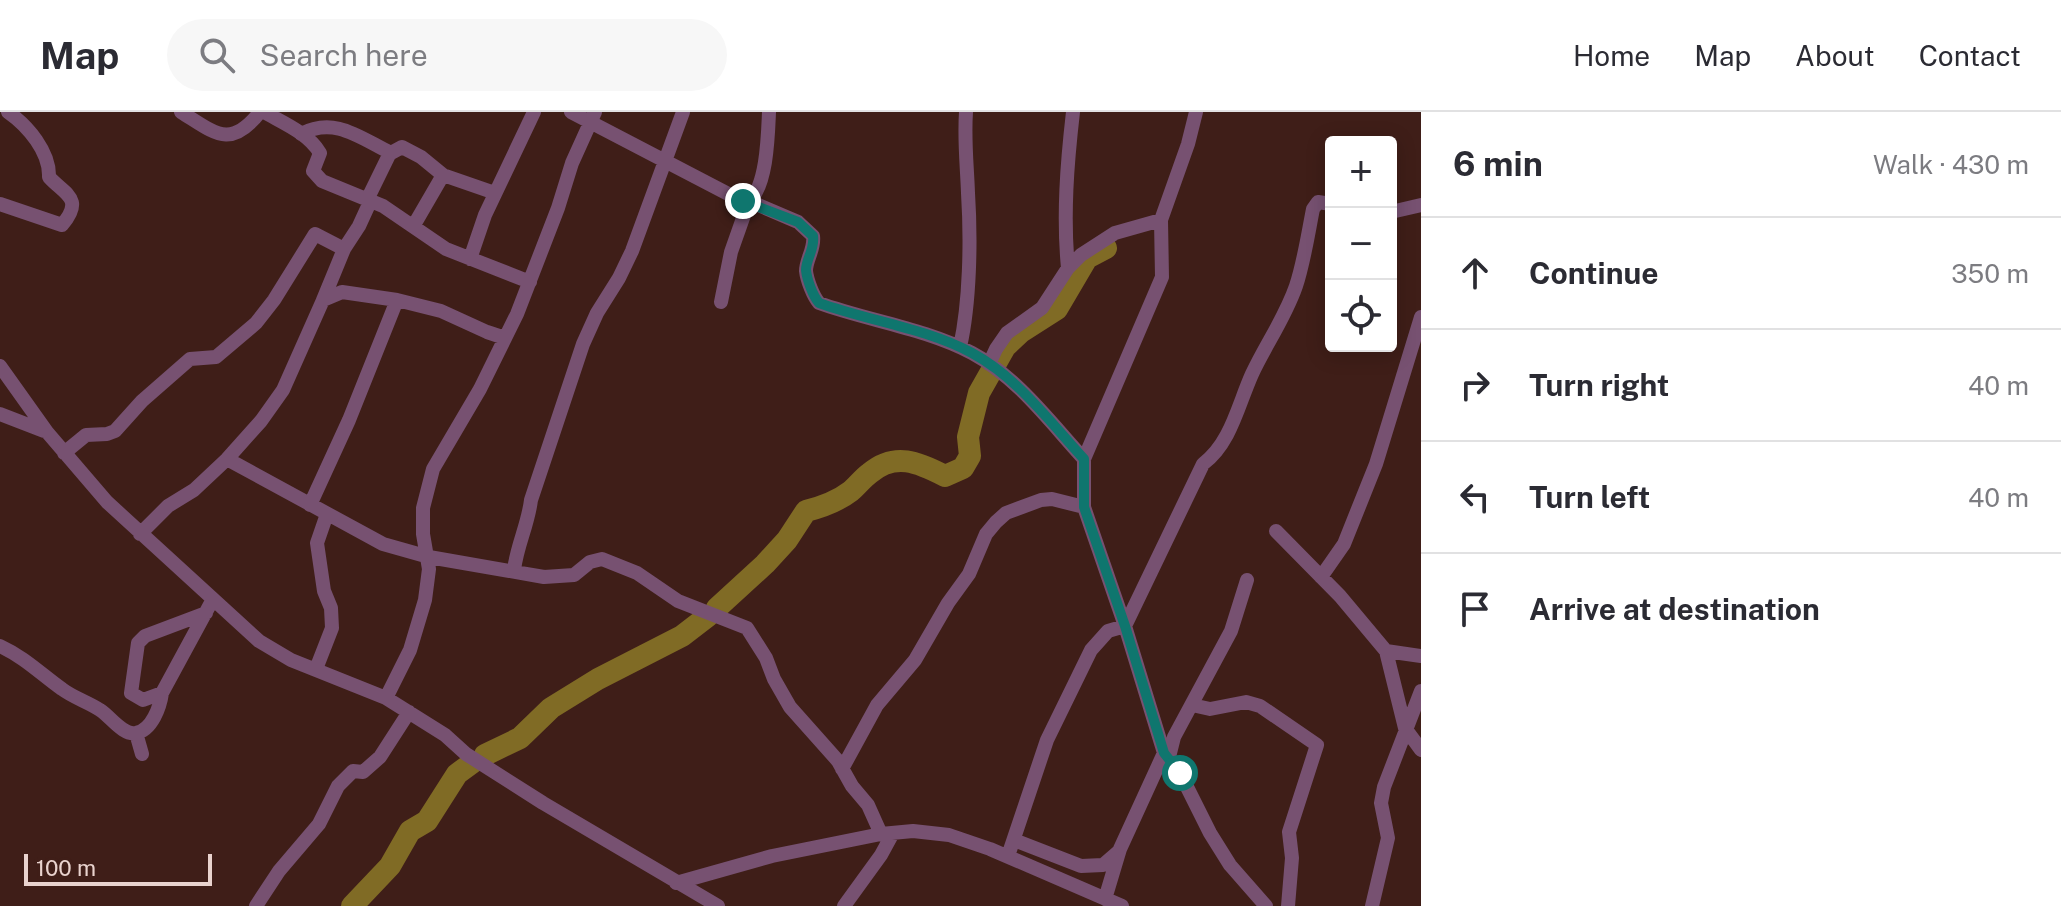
<!DOCTYPE html>
<html lang="en">
<head>
<meta charset="utf-8">
<style>
	body { margin:0; font-family:"Public Sans",sans-serif; background:#f7f7f7; color:#2b2b33 }
	.controls { position:absolute; right:24px; top:24px; display:grid; overflow:hidden; border-radius:8px; box-shadow:0 4px 20px #0003 }
	.controls button { width:72px; height:72px; display:grid; place-items:center; padding:0; border:0; border-bottom:2px solid #e1e1e2; background:#fff; color:#2b2b33; font:40px sans-serif }
	.scale { position:absolute; left:24px; bottom:20px; width:188px; box-sizing:border-box; padding-left:8px; border:4px solid #e9d3ce; border-top:0; font-size:22px; line-height:28px; white-space:nowrap; color:#e9d3ce; -webkit-text-stroke:6px #3f1e18; paint-order:stroke }
	.stop { position:absolute; width:24px; height:24px; margin:-18px; border:6px solid #0f766e; border-radius:50%; background:#fff }
	.stop.end { background:#0f766e; border-color:#fff; box-shadow:0 2px 8px #0008 }
	.list { margin:0; padding:0; list-style:none }
	h2 { display:flex; justify-content:space-between; align-items:center; height:104px; margin:0; padding:0 32px; font-size:34px }
	h2 small { font-size:26px; font-weight:400; color:#7c7c81 }
	.list li { display:grid; grid-template-columns:52px 1fr auto; gap:24px; align-items:center; box-sizing:border-box; height:112px; padding:0 32px; border-top:2px solid #e1e1e2 }
	.list b { display:block; font-size:30px; white-space:nowrap }
	.list em { font-size:26px; font-style:normal; color:#7c7c81 }
	.icon { flex:none; width:44px; height:44px; fill:none; stroke:currentColor; stroke-width:2; stroke-linecap:round; stroke-linejoin:round }
	.map { position:relative; flex:none; width:1421px; height:794px; overflow:hidden }
	header { display:flex; align-items:center; gap:48px; box-sizing:border-box; height:112px; padding:0 40px; background:#fff; border-bottom:2px solid #e1e1e2 }
	header strong { font-size:38px }
	nav { display:flex; gap:44px; margin-inline-start:auto; font-size:28px }
	.search { width:560px; height:72px; background:#f7f7f7; display:flex; align-items:center; gap:20px; box-sizing:border-box; padding:0 28px; border-radius:44px; color:#7c7c81; font-size:30px }
	main { display:flex }
	aside { flex:1; background:#fff }
	.map>svg:first-child { display:block }
</style>
</head>
<body>
<header>
<strong>Map</strong>
<div class="search"><svg class="icon" aria-label="search" viewBox="0 0 24 24"><circle cx="10" cy="10" r="6"/><path d="M15 15l6 6"/></svg>Search here</div>
<nav><a>Home</a><a>Map</a><a>About</a><a>Contact</a></nav>
</header>
<main>
<div class="map">
<svg width="1421" height="794" viewBox="0 0 1421 794">
	<rect width="100%" height="100%" fill="#3f1e18"/>
	<g fill="none" stroke-linecap="round" stroke-linejoin="round">
		<!-- river -->
		<path stroke="#806b25" stroke-width="22" d="M717 496 765 452 787 428 806 399C822 395 838 389 851 379 858 373 863 366 870 361 895 340 918 350 945 364L963 356 970 344 968 325 979 281 1005 235 1021 220 1057 197 1087 146 1106 136
			M485 643 520 626 551 596 598 567 682 524 708 504
			M352 794 390 754 410 719 427 709 457 662 472 651"/>
		<!-- minor -->
		<path stroke="#775171" stroke-width="14" d="M181 0C215 21 230 38 260 0
			M264 0C283 11 308 21 320 41L313 59 322 69 383 94 446 137 530 170
			M571 0 736 86 749 89C767 74 768 23 769 0
			M1196 0 1188 32 1161 108 1162 165 1084 347V395L1125 514 1164 641 1180 661 1210 721 1230 753 1266 794
			M301 22C335 4 360 26 391 41L402 35 421 45 443 63 495 81
			M367 88 390 41
			M0 92 62 113C85 86 64 82 49 65 50 40 28 14 8 0
			M1391 100 1421 93
			M414 113 443 63
			M470 147 485 103 534 0
			M1068 156C1063 104 1067 52 1073 0
			M323 188 344 137 359 114 370 90
			M721 190 731 140 749 89 798 110 813 124C815 137 806 147 806 159 807 168 813 184 819 191 869 209 924 216 972 241 1017 265 1050 310 1084 347
			M960 235C970 190 971 128 968 81 967 53 964 28 966 0
			M989 252 996 237 1007 221 1042 196 1068 156 1081 143 1115 121 1161 108
			M0 254 47 320 107 390 259 529 291 548 386 586 445 623 466 642 543 691 718 794
			M0 302 44 319
			M64 341 86 323 107 322 115 319 142 289 190 247 216 245 256 211 274 188 315 122 344 137
			M227 347 383 432 429 445 544 465 574 463 590 450 602 447 637 461 678 489 747 516 766 546 774 567 790 595 838 649 852 674 868 693 881 722
			M310 393 349 308 397 188
			M1276 419 1340 484 1386 539 1405 616 1421 638
			M140 422 168 394 194 378 227 347 261 309 283 278 323 188 342 180 397 188 441 199 487 220 505 226
			M514 458C517 433 528 413 531 388L583 232 597 201 619 166 632 139 683 0
			M1321 465 1344 432 1376 352 1421 205
			M0 534C24 545 41 562 62 577 74 586 88 590 100 598 110 604 123 624 136 621 152 618 160 595 162 581L213 487
			M1386 539 1421 544
			M316 557 332 516 331 496 324 479 317 431 327 402
			M162 581 143 588 131 581 138 531 145 524 206 501
			M386 586 410 538 425 488 429 457 423 422V396L433 357 480 277 517 202 558 96 572 51 595 0
			M1192 593 1210 597 1246 590 1260 594 1317 633 1289 720 1292 746 1288 794
			M136 621 142 642
			M1168 649 1174 625 1231 519 1247 468
			M842 657 877 593 915 548 948 491 969 462 986 422 996 410 1006 401 1041 388 1052 387 1084 395
			M1014 728 1081 754 1103 753 1118 740
			M1008 744 1047 628 1091 538 1108 519 1125 514 1203 352C1231 331 1238 293 1252 262 1266 232 1285 206 1296 174 1304 150 1308 122 1313 97L1318 90 1331 92
			M676 771 772 744 881 722 913 719 949 723 990 737 1122 794
			M1105 787 1120 737 1164 641
			M256 794 279 759 319 712 338 674 353 659 363 660 380 645 409 600
			M844 794 881 743 893 721
			M1372 794 1388 726 1381 691 1384 675 1421 579"/>
	</g>
	<g fill="none" stroke-linecap="round" stroke-linejoin="round">
		<!-- route -->
		<path stroke="#0f766e" stroke-width="10" d="M743 89 798 110 813 124C815 137 806 147 806 158 807 168 813 184 819 191 869 209 925 216 972 241 1017 265 1050 310 1084 347V395L1125 514 1164 641 1180 661"/>
	</g>
</svg>
<div class="controls">
<button>+</button>
<button>−</button>
<button><svg class="icon" aria-label="locate" viewBox="0 0 24 24"><circle cx="12" cy="12" r="6"/><path d="M12 2v4M12 18v4M2 12h4M18 12h4"/></svg></button>
</div>
<div class="scale">100 m</div>
<div class="stop" style="left:1180px;top:661px"></div>
<div class="stop end" style="left:743px;top:89px"></div>
</div>
<aside>
<h2>6 min<small>Walk · 430 m</small></h2>
<ul class="list">
<li><svg class="icon" aria-label="ahead" viewBox="0 0 24 24"><path d="M12 20V5M6 11l6-6 6 6"/></svg><div><b>Continue</b></div><em>350 m</em></li>
<li><svg class="icon" aria-label="right" viewBox="0 0 24 24"><path d="M7 20v-9h11M14 6l5 5-5 5"/></svg><div><b>Turn right</b></div><em>40 m</em></li>
<li><svg class="icon" aria-label="left" viewBox="0 0 24 24"><path d="M17 20v-9H6M10 6l-5 5 5 5"/></svg><div><b>Turn left</b></div><em>40 m</em></li>
<li><svg class="icon" aria-label="arrive" viewBox="0 0 24 24"><path d="M6 21V4h12l-3 4 3 4H6"/></svg><div><b>Arrive at destination</b></div></li>
</ul>
</aside>
</main>
</body>
</html>
